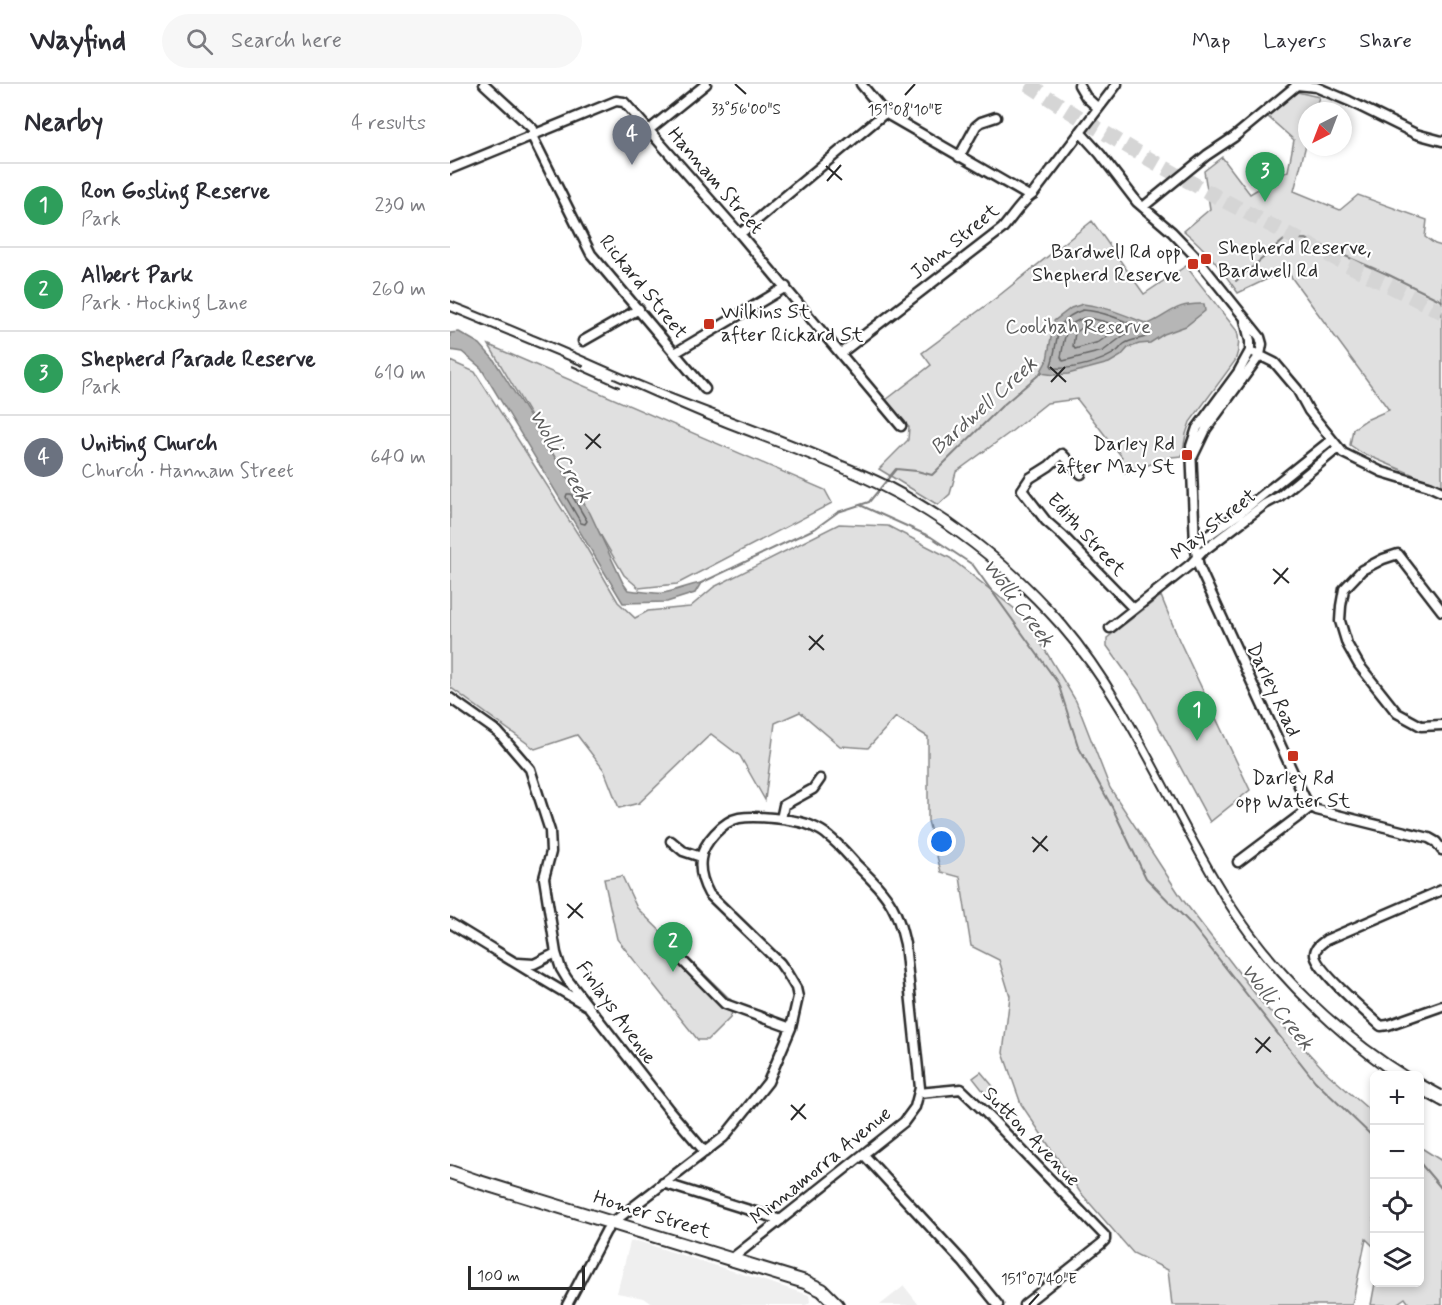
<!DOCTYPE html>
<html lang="en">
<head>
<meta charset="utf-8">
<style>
	body { margin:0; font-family:Mynerve,sans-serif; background:#f7f7f7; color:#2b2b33 }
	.controls { position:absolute; right:18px; bottom:18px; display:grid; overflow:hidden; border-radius:9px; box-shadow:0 3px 9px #0003 }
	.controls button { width:54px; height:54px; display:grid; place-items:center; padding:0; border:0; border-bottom:2px solid #e1e1e2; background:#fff; color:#2b2b33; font:30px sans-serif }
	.compass { position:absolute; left:848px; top:18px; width:54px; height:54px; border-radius:50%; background:#fff; box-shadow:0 3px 9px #0003; rotate:222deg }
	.scale { position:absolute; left:18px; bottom:15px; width:117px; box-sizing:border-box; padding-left:6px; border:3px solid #2b2b2b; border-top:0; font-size:16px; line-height:21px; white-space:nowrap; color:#2b2b2b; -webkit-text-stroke:4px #fff; paint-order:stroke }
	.you { position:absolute; left:492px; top:758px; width:21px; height:21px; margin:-15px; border:4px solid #fff; border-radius:50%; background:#1a73e8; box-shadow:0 0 0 9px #1a73e833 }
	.badge { display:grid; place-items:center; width:39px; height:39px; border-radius:50%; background:#111827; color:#fff; font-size:20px; font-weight:700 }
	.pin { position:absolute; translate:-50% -50px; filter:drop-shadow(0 2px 3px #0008) }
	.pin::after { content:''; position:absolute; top:32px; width:21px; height:18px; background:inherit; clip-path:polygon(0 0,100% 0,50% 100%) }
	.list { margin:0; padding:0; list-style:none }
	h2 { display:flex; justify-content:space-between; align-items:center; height:78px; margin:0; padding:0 24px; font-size:26px }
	h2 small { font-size:20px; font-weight:400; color:#7c7c81 }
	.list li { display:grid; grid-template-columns:39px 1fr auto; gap:18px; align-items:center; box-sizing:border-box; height:84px; padding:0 24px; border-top:2px solid #e1e1e2 }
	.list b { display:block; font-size:22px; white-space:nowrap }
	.list p { margin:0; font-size:20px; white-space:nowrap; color:#7c7c81 }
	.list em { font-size:20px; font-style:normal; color:#7c7c81 }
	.icon { flex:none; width:33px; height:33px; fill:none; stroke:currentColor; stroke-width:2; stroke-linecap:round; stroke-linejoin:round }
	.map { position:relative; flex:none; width:992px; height:1221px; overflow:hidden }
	header { display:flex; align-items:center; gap:36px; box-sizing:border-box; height:84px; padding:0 30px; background:#fff; border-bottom:2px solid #e1e1e2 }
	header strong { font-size:28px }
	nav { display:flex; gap:33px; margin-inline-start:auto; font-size:21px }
	.search { width:420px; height:54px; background:#f7f7f7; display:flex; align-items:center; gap:15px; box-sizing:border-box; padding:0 21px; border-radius:33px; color:#7c7c81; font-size:22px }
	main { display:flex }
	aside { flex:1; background:#fff }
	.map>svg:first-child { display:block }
</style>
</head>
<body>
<header>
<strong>Wayfind</strong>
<div class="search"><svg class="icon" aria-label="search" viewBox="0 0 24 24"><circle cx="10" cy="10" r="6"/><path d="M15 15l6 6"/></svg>Search here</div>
<nav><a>Map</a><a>Layers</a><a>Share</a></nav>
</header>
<main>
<aside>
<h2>Nearby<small>4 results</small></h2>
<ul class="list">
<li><span class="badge" style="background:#2e9e5b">1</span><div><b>Ron Gosling Reserve</b><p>Park</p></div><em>230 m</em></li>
<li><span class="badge" style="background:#2e9e5b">2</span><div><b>Albert Park</b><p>Park · Hocking Lane</p></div><em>260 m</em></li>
<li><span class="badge" style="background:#2e9e5b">3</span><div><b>Shepherd Parade Reserve</b><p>Park</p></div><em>610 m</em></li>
<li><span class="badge" style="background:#6b7280">4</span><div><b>Uniting Church</b><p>Church · Hannam Street</p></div><em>640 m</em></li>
</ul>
</aside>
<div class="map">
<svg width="992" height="1221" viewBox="0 0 992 1221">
	<rect width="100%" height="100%" fill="#fff"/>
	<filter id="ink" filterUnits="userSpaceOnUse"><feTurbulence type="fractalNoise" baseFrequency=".0167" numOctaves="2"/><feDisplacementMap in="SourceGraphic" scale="12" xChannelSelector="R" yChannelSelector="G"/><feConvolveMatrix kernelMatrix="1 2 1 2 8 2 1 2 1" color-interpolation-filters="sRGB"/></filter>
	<g filter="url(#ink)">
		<!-- built -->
		<path fill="#efefef" d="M187 1157 359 1211 360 1218 356 1221H204L194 1214 167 1209 180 1158Z
			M454 1202 469 1221H430Z"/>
		<!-- green -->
		<path fill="#e0e0e0" stroke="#868686" stroke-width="1.5" d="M847 8 869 13 865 27H857V57L844 107 890 126 908 111 977 136 975 153 985 160 992 162V403L912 369 900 361 903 345 916 336 939 326 836 186 788 209C772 186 756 165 734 147L760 125 754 87 772 73 800 110 838 87 844 56 817 32Z
			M642 137 694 210 736 182 787 247C790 258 789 267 785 277L740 338 736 350 732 372 721 373 675 389 667 378 672 373 627 315 597 319 562 347 506 388 500 410 488 421 429 385 458 356 459 343C449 336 440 328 436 316L481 281 472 269 546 214Z
			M39 261 375 406 382 419 227 500 189 504 174 491Z
			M0 277 25 288 136 463 168 518 185 534 198 527 240 523 264 503 389 440 438 442 500 474 575 533 626 617 660 704 733 816 813 920 878 990 924 1030V1163L916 1155 902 1221H722L718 1186 683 1169 630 1108 571 1020 553 969 560 912 549 876 521 862 510 793 491 788 478 737V653L446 633 418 664 390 662 350 628 325 639 315 716 290 672 261 650 189 719 169 724 154 686 127 651 85 665 0 603Z
			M711 512 729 556 800 706 760 738 690 608 657 562V554Z
			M172 792 187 824 285 920 280 934 258 956H248L167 855 154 795Z
			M531 988 547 1007 538 1013 523 994Z
			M970 1063 992 1077V1221H960L955 1214 945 1221H921L925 1199 970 1198Z"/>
		<!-- water -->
		<path fill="#b6b6b6" stroke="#7e7e7e" stroke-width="1.5" d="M633 220C659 223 674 231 698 240 721 230 724 219 754 220L755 227 736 242 714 250 700 259 689 260 678 264 671 272 659 279 618 290 605 291 590 289 597 276 604 237 621 224Z
			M9 248 30 260 44 276 140 429 173 499 178 506C189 507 202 510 213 509 226 507 238 501 251 499L245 509 217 518 173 519 31 284 12 268 0 266V249Z"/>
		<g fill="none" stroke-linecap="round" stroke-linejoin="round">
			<!-- shore -->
			<path stroke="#636363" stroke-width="1.5" d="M633 226C656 228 674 237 695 246L700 247 701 250C694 256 683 254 674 260 671 262 671 264 667 267 653 278 621 286 603 284L601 281C610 256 601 236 633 226Z
				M634 234C649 235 662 239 676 246L677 249 653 267 613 277 611 273C615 255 613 240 634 234Z
				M632 244H646L657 248 659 251 649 258 625 265 623 262 625 249Z
				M117 410H121L137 437 135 440 131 439 116 413Z"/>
			<!-- stream -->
			<path stroke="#7e7e7e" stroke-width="2" d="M786 197 834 156 856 155 939 191 992 217
				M410 421 481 453 523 481 608 599 628 662 662 723 696 794 742 841 865 997 924 1054
				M251 499 366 444 388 428 419 418 446 385 467 387 482 391 552 322 592 288
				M970 1079 992 1105"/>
			<!-- highway-tunnel -->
			<path stroke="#d5d5d5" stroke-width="15" stroke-dasharray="15 8" stroke-linecap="butt" d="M578 0C709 88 851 157 992 228"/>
			<!-- street casing -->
			<g stroke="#2b2b2b" stroke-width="13">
				<path id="street" d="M34 0 83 45V54L141 170 255 305
					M411 0 435 29 579 112
					M846 0 847 1 866 3 899 17 966 50 992 57
					M629 1 636 13 648 24
					M199 46 256 0
					M630 48 650 70 687 118 722 148 745 172 810 253 812 260 810 271 756 345 743 372
					M509 73 526 42 531 38 546 33
					M0 85 166 17 174 18 290 150 451 342
					M693 123 757 71 784 53 847 1
					M290 150 435 29
					M795 236 800 257V267L789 287 747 344 741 362 745 461 749 483 851 706C855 715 858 722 867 726L979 754 986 758 992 766
					M133 257 189 225
					M225 269 336 203
					M391 269 552 145C561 135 573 116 583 110L667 0
					M805 269 825 279 847 305 859 327 893 369 932 388 979 402 992 408
					M631 390 612 370 599 382 580 394 572 406 596 437 613 452 684 525
					M745 461 790 429 881 356
					M992 527 948 470 933 475 912 486 894 505 891 522 890 537 897 560 909 581 947 629 971 642 992 641
					M660 544 741 480 752 468 815 420 830 412 888 364
					M0 614 48 648 80 685 100 747 101 768 94 794 106 869 111 885 117 895 219 1026 255 1068
					M331 735 334 721 363 705 370 695
					M221 757 233 767 251 773
					M788 778 861 723
					M992 806 876 856C871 860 865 863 865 870 864 884 919 931 931 942L938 941 992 922
					M0 839C45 866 90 895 136 921
					M215 859 275 920 341 944
					M68 879 84 880 106 869
					M469 1009 511 1005 535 1028 655 1152V1156L651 1160 574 1221
					M414 1071 513 1178 548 1221
					M213 1099 331 1136
					M117 1221 156 1147 162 1139 274 1053 318 998 341 944 348 913 346 904 337 889 330 879 259 810C253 799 249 788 251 775 253 759 273 737 289 734 305 731 341 735 357 740 364 743 372 746 377 751 388 759 397 770 406 780 419 793 433 806 442 822 449 834 452 847 455 860L470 1004 465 1023 454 1038 280 1176"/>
			</g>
			<!-- secondary casing -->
			<g stroke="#2b2b2b" stroke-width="16">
				<path id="secondary" d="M0 1088 29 1098 355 1198 372 1206 387 1221"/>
			</g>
			<!-- street -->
			<use href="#street" stroke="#fff" stroke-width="8"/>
			<!-- secondary -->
			<use href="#secondary" stroke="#fff" stroke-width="12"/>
			<!-- rail -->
			<path stroke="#2b2b2b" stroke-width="2" d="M0 217C28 228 56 239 83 251 123 267 162 286 202 302 263 327 327 348 388 375 405 382 423 389 440 398 507 433 567 481 616 538 686 621 723 723 781 814 827 886 891 947 964 992
				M0 227 133 282
				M122 282 169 303
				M164 295C202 312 240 329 278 344 340 368 404 390 462 424 516 456 565 497 607 544 678 625 717 726 772 817 815 887 874 944 940 992
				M970 994 992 1006
				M970 1011 992 1023"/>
		</g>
	</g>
	<!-- ticks -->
	<path fill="none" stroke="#2b2b2b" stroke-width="2" d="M285 0 296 10M455 11 465 0M376 82 392 96M377 97 391 81M600 283 616 298M601 298 615 283M135 350 151 364M136 365 150 350M823 485 839 499M824 500 838 484M359 552 374 566M359 566 373 551M582 753 598 767M583 768 597 752M117 820 133 834M118 834 132 819M805 954 821 968M806 969 820 953M341 1021 356 1035M341 1036 355 1020M579 1221 589 1210"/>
	<!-- markers -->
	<g fill="#c8321e" stroke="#fff" stroke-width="2">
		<rect x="750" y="169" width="12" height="12" rx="3"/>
		<rect x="737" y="174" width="12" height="12" rx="3"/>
		<rect x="253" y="234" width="12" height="12" rx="3"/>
		<rect x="731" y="365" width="12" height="12" rx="3"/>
		<rect x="837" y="666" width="12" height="12" rx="3"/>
	</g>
	<g text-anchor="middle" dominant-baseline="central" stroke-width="4.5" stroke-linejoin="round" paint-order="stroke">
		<!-- street labels -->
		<g font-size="20" fill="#2b2b2b" stroke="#fff">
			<text transform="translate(265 97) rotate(49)">Hannam Street</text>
			<text transform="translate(505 158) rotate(-39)">John Street</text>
			<text transform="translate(193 203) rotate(51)">Rickard Street</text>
			<text transform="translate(764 441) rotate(-38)">May Street</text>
			<text transform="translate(636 451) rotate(47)">Edith Street</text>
			<text transform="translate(823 606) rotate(65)">Darley Road</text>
			<text transform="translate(166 929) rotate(54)">Finlays Avenue</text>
			<text transform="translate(581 1053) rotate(46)">Sutton Avenue</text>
			<text transform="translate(371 1082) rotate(-39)">Minnamorra Avenue</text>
			<text transform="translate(202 1131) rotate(17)">Homer Street</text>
		</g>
		<!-- poi labels -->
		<g font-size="20" fill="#2b2b2b" stroke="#fff" text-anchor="start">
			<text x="768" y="164">Shepherd Reserve,<tspan x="768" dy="23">Bardwell Rd</tspan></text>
			<text x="731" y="168" text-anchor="end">Bardwell Rd opp<tspan x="731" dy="23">Shepherd Reserve</tspan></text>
			<text x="271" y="228">Wilkins St<tspan x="271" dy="23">after Rickard St</tspan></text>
			<text x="725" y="360" text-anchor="end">Darley Rd<tspan x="725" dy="23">after May St</tspan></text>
			<text x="843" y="694" text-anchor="middle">Darley Rd<tspan x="843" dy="23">opp Water St</tspan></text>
		</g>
		<!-- park labels -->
		<g font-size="20" fill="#585858" stroke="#fff">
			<text x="628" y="243">Coolibah Reserve</text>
		</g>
		<!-- water labels -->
		<g font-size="21" font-style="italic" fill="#5c5c5c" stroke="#fff">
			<text transform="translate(534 322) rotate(-42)">Bardwell Creek</text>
			<text transform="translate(110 372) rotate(60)">Wolli Creek</text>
			<text transform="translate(568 519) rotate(53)">Wolli Creek</text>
			<text transform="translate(827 923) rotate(52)">Wolli Creek</text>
		</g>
	</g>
	<g font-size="15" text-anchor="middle" fill="#2b2b2b" stroke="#fff" stroke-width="4.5" stroke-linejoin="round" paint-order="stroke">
		<text x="296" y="30">33°56'00"S</text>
		<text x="455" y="31">151°08'10"E</text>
		<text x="589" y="1200">151°07'40"E</text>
	</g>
</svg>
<div class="controls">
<button>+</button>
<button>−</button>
<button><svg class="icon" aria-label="locate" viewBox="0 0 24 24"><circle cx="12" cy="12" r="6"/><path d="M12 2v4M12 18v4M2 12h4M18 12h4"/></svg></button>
<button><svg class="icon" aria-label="layers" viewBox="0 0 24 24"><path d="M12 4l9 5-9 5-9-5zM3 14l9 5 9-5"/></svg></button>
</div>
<svg class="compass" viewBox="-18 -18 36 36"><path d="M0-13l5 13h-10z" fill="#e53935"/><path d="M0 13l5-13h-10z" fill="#7c7c81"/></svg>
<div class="scale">100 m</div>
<div class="you"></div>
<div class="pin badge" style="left:747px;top:657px;background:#2e9e5b">1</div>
<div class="pin badge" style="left:223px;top:888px;background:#2e9e5b">2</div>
<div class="pin badge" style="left:815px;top:118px;background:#2e9e5b">3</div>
<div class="pin badge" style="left:182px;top:81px;background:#6b7280">4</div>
</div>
</main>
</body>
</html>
